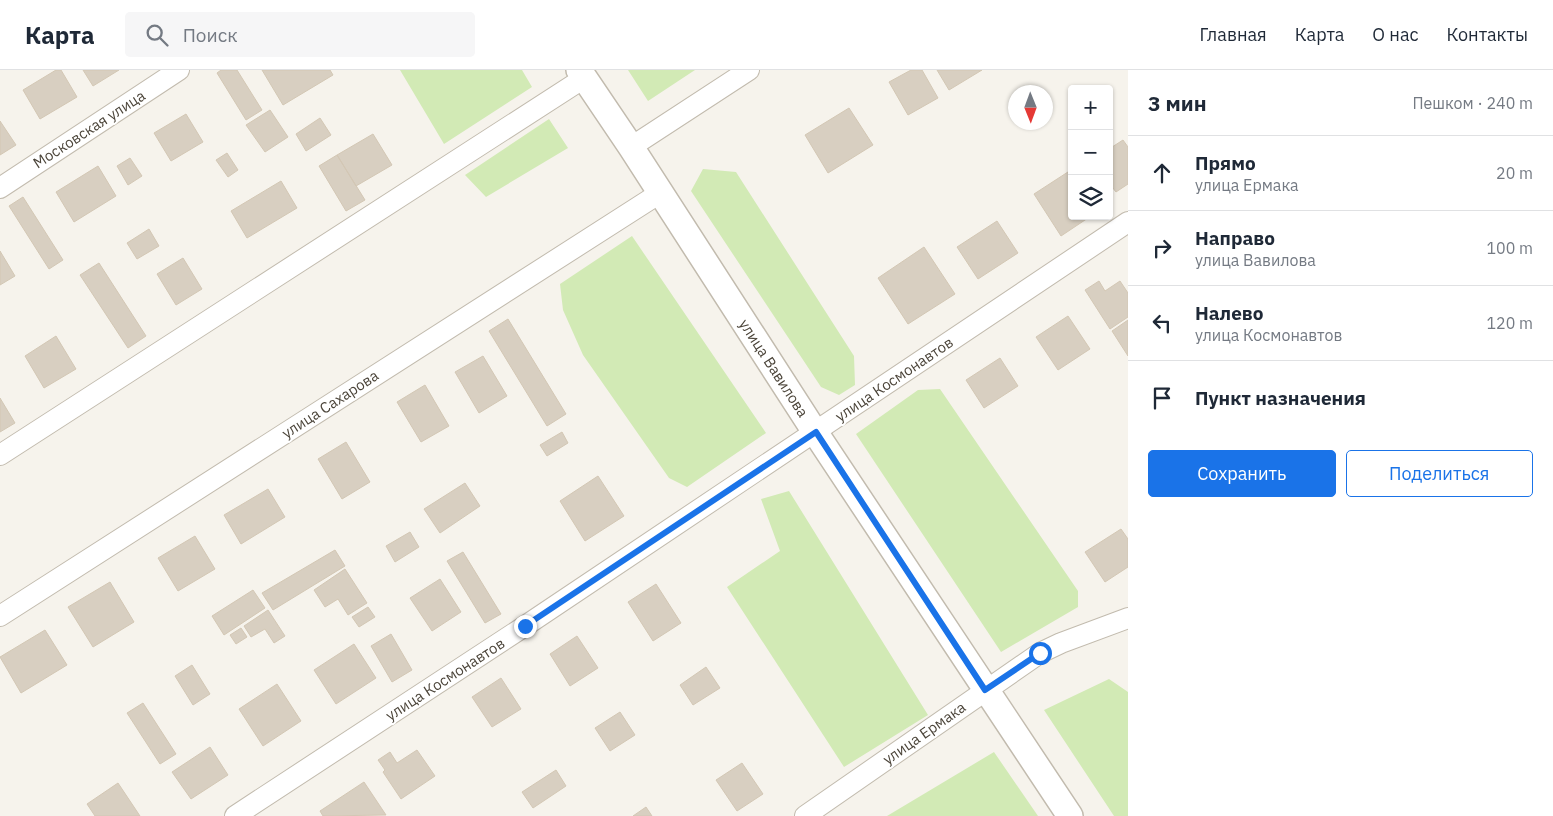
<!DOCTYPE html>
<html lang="ru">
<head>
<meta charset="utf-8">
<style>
	body { margin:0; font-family:"IBM Plex Sans",sans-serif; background:#f6f6f7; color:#1f2937 }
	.controls { position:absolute; right:15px; top:15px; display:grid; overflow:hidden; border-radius:5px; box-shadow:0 1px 4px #0004 }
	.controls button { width:45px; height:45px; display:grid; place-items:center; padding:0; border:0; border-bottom:1px solid #e0e1e3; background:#fff; color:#1f2937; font:25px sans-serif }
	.compass { position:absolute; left:1008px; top:15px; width:45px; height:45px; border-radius:50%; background:#fff; box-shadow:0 1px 4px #0004; rotate:179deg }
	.stop { position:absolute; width:15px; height:15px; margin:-11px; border:4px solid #1a73e8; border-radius:50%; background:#fff }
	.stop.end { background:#1a73e8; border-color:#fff; box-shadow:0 1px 5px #0008 }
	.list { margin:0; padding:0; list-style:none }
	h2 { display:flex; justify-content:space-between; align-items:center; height:65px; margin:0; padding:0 20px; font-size:21px }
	h2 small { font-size:16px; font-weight:400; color:#747a83 }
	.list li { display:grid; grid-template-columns:32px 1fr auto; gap:15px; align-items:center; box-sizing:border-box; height:75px; padding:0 20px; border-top:1px solid #e0e1e3 }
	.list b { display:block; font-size:19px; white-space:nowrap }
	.list p { margin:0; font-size:16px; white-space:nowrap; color:#747a83 }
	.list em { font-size:16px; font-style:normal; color:#747a83 }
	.actions { display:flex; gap:10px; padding:15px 20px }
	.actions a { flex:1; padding:11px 0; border:1px solid #1a73e8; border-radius:5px; text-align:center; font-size:18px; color:#1a73e8 }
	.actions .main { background:#1a73e8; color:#fff }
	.icon { flex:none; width:28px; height:28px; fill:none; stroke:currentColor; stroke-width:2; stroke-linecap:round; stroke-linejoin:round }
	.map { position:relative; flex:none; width:1128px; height:746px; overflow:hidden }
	header { display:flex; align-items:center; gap:30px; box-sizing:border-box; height:70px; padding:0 25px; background:#fff; border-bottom:1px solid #e0e1e3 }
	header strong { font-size:24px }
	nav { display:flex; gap:28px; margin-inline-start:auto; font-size:18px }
	.search { width:350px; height:45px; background:#f6f6f7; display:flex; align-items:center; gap:12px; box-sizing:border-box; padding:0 18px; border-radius:5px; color:#747a83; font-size:19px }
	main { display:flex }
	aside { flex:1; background:#fff }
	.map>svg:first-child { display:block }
</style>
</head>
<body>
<header>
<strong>Карта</strong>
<div class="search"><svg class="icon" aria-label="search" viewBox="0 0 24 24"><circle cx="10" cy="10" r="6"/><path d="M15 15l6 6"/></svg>Поиск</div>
<nav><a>Главная</a><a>Карта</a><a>О нас</a><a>Контакты</a></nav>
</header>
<main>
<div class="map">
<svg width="1128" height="746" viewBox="0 0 1128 746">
	<rect width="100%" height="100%" fill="#f6f3ec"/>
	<!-- green -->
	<path fill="#d2eab5" d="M400 0H522L532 17 444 74Z
		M628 0H695L648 31Z
		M549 49 568 78 486 127 465 105Z
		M703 99 736 102 854 286 855 315 839 325 821 317 691 121Z
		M632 166 766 363 687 417 669 408 583 285 563 240 560 214Z
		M940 319 1078 521V537L1001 582 856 364 918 320Z
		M789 421 928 645 844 697 727 517 780 481 761 429Z
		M1109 609 1128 622V746H1114L1044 640Z
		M994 682 1038 746H887Z"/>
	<!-- building -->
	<path fill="#d8cfc1" stroke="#d3c7b4" d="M56 0H61L77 27 40 49 23 20Z
		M83 0H119L93 16Z
		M221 0H237L262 40 246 50 217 3Z
		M262 0H330L333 5 283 35Z
		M911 0H922L938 28 908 45 889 12Z
		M937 0H982L949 20Z
		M849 38 873 75 828 103 805 65Z
		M270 40 288 67 265 82 246 55Z
		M186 44 203 72 171 91 154 63Z
		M320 48 331 65 306 81 296 64Z
		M0 51 16 75 0 85Z
		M373 64 392 95 356 116 337 85Z
		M1123 70 1128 77V114L1116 122 1109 113V79Z
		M227 83 238 100 228 107 216 90Z
		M337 85 365 130 346 141 319 96Z
		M130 88 142 106 128 115 117 96Z
		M98 96 116 126 74 152 56 122Z
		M1071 100 1072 146H1091L1061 166 1034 124Z
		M281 111 297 138 247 168 231 141Z
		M23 127 63 190 49 199 9 136Z
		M997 151 1018 183 978 209 957 177Z
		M149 159 159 176 137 189 127 173Z
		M924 177 955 224 908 254 878 208Z
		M0 181 15 206 0 215Z
		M183 188 202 219 176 235 157 204Z
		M99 193 146 266 128 278 80 205Z
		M1099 211 1105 221 1120 211 1128 223V247L1110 259 1085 220Z
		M1068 246 1090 279 1058 300 1036 267Z
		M508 249 566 344 547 356 489 261Z
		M1128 250V286L1112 261Z
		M56 266 76 299 44 318 25 286Z
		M483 286 507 326 479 343 455 302Z
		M1000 288 1018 316 984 338 966 310Z
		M425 315 449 356 421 372 397 332Z
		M0 328 15 353 0 362Z
		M562 362 568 373 547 386 540 375Z
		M346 372 370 412 342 429 318 389Z
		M598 406 624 446 585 471 560 431Z
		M465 413 480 436 440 463 424 439Z
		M268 419 285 447 241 474 224 445Z
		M1121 459 1128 469V497L1105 512 1085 482Z
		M410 462 419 477 395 492 386 476Z
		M195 466 215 499 178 521 158 488Z
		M335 480 345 496 273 540 262 523Z
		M463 482 501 544 485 553 447 491Z
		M345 499 367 533 348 545 338 529 325 537 314 520Z
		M440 509 461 542 432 561 410 528Z
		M110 512 134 552 93 577 68 537Z
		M656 514 681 553 653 571 628 532Z
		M253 520 265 538 224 565 212 546Z
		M368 537 375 547 359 557 352 547Z
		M268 540 285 566 274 573 265 559 251 567 244 556Z
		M241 558 247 567 236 574 230 565Z
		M45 560 67 595 21 623 0 587Z
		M391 564 412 600 392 612 371 576Z
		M577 566 598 598 570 616 550 584Z
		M354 574 376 608 336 634 314 600Z
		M192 595 210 624 193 635 175 606Z
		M706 597 720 618 693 635 680 615Z
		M501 608 521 639 492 657 472 627Z
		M277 614 301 651 263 676 239 639Z
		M143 633 176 684 160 694 127 643Z
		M620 642 635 665 610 681 595 658Z
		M210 677 228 705 191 729 172 702Z
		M417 680 435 706 401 729 383 702 385 700 378 690 390 682 397 693Z
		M742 693 763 724 737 741 716 710Z
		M556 700 566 716 533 738 522 722Z
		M364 712 386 745 323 746 320 741Z
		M118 713 140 746H95L87 734Z
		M646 737 652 746H633Z"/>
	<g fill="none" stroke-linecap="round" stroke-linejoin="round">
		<!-- minor casing -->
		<g stroke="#c2bbae" stroke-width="22">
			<path id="minor" d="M631 77 749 0
				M0 118 179 0
				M0 385 584 8
				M0 546 660 123
				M235 746 525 556 1128 152
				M805 746 1040 583 1061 573 1128 548"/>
		</g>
		<!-- tertiary casing -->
		<g stroke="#c2bbae" stroke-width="28">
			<path id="tertiary" d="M579 0 631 77 815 362 1070 746"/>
		</g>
		<!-- minor -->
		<use href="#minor" stroke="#fff" stroke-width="20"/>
		<!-- tertiary -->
		<use href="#tertiary" stroke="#fff" stroke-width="25"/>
	</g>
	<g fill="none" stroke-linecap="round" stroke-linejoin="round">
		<!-- route -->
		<path stroke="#1a73e8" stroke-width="6" d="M525 556 816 362 985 620 1040 583"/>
	</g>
	<g text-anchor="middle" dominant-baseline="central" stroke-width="4" stroke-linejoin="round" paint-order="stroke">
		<!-- street labels -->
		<g font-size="15" fill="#4b4439" stroke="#fff">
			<text transform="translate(89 59) rotate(-33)">Московская улица</text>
			<text transform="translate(774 298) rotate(57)">улица Вавилова</text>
			<text transform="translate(894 309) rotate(-34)">улица Космонавтов</text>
			<text transform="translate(330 334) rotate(-33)">улица Сахарова</text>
			<text transform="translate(445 609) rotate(-33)">улица Космонавтов</text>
			<text transform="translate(924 663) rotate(-35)">улица Ермака</text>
		</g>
	</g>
</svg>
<div class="controls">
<button>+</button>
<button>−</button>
<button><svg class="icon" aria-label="layers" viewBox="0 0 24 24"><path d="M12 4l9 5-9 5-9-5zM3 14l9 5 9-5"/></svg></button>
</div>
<svg class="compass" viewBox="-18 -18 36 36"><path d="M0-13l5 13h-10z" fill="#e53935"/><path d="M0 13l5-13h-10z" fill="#747a83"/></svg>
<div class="stop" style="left:1040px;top:583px"></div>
<div class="stop end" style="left:525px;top:556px"></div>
</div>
<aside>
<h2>3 мин<small>Пешком · 240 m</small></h2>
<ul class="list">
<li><svg class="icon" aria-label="ahead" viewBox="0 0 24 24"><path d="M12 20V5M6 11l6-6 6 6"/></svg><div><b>Прямо</b><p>улица Ермака</p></div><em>20 m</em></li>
<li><svg class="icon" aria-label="right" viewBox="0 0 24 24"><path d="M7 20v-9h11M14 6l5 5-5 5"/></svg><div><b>Направо</b><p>улица Вавилова</p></div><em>100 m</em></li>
<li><svg class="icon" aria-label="left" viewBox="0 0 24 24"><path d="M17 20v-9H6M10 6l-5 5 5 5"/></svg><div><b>Налево</b><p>улица Космонавтов</p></div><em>120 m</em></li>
<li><svg class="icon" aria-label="arrive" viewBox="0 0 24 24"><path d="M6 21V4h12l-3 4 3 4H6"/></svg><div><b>Пункт назначения</b></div></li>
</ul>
<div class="actions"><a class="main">Сохранить</a><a>Поделиться</a></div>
</aside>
</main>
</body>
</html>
